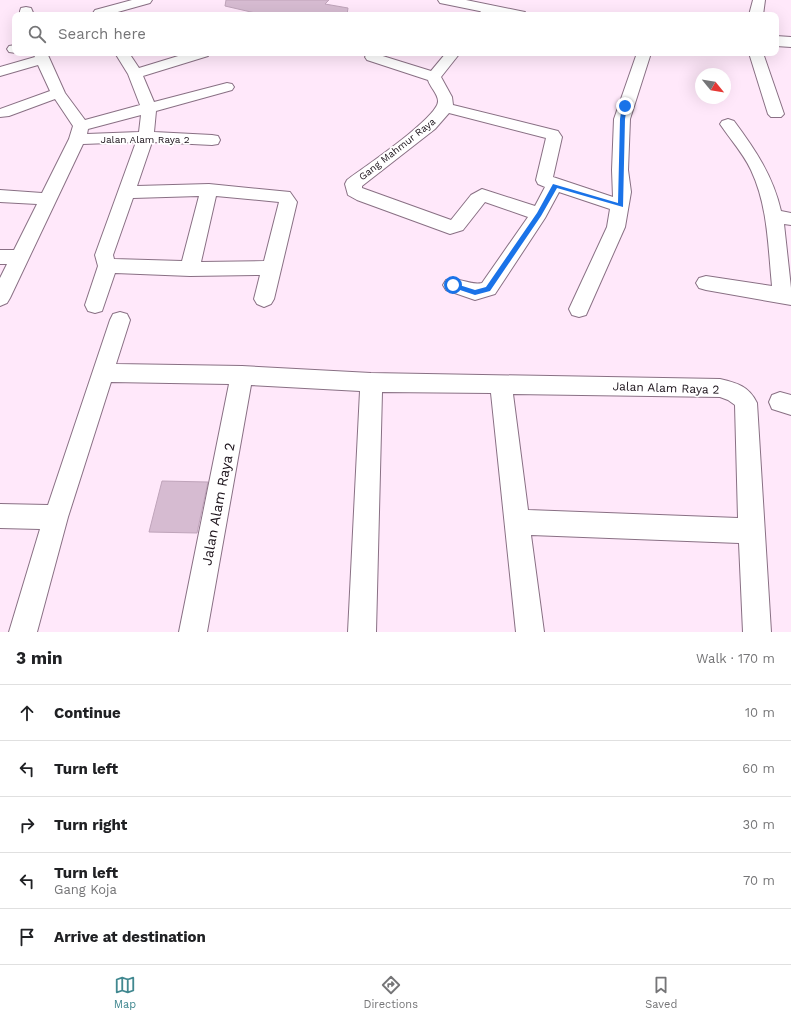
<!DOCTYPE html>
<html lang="en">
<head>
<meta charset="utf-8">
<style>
	body { margin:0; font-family:"Work Sans",sans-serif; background:#f6f6f6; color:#202124 }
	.compass { position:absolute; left:695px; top:68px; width:36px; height:36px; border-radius:50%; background:#fff; box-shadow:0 4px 16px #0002; rotate:120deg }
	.stop { position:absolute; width:12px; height:12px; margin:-9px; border:3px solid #1a73e8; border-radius:50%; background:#fff }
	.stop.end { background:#1a73e8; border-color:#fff; box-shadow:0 1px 4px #0008 }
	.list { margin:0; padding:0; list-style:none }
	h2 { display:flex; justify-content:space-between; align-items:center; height:52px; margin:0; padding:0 16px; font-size:17px }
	h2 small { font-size:13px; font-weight:400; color:#757577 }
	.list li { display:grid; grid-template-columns:26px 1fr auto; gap:12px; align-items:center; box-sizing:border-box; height:56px; padding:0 16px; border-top:1px solid #e0e0e0 }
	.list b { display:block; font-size:15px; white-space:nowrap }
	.list p { margin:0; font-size:13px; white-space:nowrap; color:#757577 }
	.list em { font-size:13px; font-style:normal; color:#757577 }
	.icon { flex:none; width:22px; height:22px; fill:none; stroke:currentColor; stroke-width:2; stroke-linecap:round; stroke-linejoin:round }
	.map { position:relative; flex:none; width:791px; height:632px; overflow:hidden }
	.search { position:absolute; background:#fff; box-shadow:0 4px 16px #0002; left:12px; right:12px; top:12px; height:44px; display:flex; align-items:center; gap:10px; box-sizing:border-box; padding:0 14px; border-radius:8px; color:#757577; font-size:15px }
	.sheet { height:332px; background:#fff }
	nav { display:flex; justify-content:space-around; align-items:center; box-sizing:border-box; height:56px; border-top:1px solid #e0e0e0; background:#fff; font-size:11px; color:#757577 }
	nav a { display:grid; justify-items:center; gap:2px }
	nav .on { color:#418890 }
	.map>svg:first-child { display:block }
</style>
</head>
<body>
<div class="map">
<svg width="791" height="632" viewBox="0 0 791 632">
	<rect width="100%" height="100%" fill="#ffe8fa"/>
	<!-- building -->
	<path fill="#d6bbd1" stroke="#bfa4ba" d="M226 0H329L325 4 348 8 347 15H264L225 6Z
		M162 481 208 482 197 533 149 532Z"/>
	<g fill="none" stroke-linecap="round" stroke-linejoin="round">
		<!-- street casing -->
		<g stroke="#897084" stroke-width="2">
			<path id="street" d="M132 0H152L150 3 107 15H95L93 13 95 10Z
				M753 0H765L763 15H749Z
				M490 5 496 9 492 15H478L485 6Z
				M26 7 31 8 34 15H20V11L21 8Z
				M15 45 16 53 9 52 7 49 9 46Z
				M33 53H47L65 93 85 120 140 105 128 74 115 53H129L139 68 188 53H210L208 56 143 76 154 102 227 83 232 84 234 87 232 90 156 111 154 132 212 135 218 136 220 140 218 144 212 145 152 142 137 186 209 184 290 192 297 202 274 299 271 304 264 307 257 304 254 299 260 275 190 276 115 273 102 311 95 313 88 311 85 305 98 266 95 255 136 142 83 144 10 298 7 303 0 306V278L7 264H0V250H14L37 204 0 202V190L42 193 69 139 73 126 55 99 9 116 0 117V109L50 91 38 65 0 76V67L35 57ZM141 115 139 132 87 134 88 129ZM199 196 182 261 114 259 113 255 133 198ZM216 196 279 202 264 261 201 262Z
				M373 53 431 71 446 53H460L441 77 452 97 453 105 558 131 562 137 553 177 613 197 612 170 614 119 637 53H651L630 119 628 170 631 192 625 227 586 315 579 317 572 315 569 309 607 227 610 209 559 192 545 218 495 294 475 300 446 290 443 285 446 280C459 276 469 286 482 283L528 217 485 202 463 230 450 234 357 200 348 195 345 184 347 180C363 168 439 117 438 101 438 94 430 87 428 80L367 60 365 57 367 54ZM449 113 546 138 536 180 538 184 545 187 535 206 482 189 471 195 451 220 362 188V186L435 129Z
				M749 53H763L784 114 781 117H771L768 114Z
				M728 119 734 121C755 149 773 176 781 211L791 213V225L784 224 791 288V305L706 290 699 288 696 283 699 278 706 276 772 286C768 246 768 206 751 170 743 153 730 139 720 124L722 121Z
				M120 312 127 314 130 320 116 364 242 366 371 373 720 379C737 383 749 386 757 403L771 632H743L739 543 531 535 544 632H516L491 393 382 392 376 632H348L360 391 251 385 207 632H179L229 384 111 382 68 517 37 632H9L40 529 0 528V504L48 505 110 320 113 314ZM513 394 720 397 728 400 735 405 738 518 528 510Z
				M780 392 791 395V415L772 409 769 402 772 395Z"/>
		</g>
		<!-- secondary casing -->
		<g stroke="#897084" stroke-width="2">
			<path id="secondary" d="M438 0H466L520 11 525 12 527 15H499L445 4 440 3Z
				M776 36 791 37V47L776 46Z"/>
		</g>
		<!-- street -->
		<use href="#street" fill="#fff" fill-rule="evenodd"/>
		<!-- secondary -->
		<use href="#secondary" fill="#fff" fill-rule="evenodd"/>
	</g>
	<!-- route -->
	<path fill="#1a73e8" d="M625 104 627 106 625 119 623 207 557 188 541 216 490 291 475 295 451 287 450 285 453 283 475 290 486 287 537 213 553 184 618 203 620 119 622 106Z"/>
	<g text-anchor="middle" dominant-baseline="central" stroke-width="3.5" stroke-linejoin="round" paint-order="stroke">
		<!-- far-street labels -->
		<g font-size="10" fill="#1c131b" stroke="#fff">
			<text x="145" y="139">Jalan Alam Raya 2</text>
			<text transform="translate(397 149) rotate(-38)">Gang Mahmur Raya</text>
		</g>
		<!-- street labels -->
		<g font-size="12" fill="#1c131b" stroke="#fff">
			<text transform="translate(666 388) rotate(2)">Jalan Alam Raya 2</text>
		</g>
		<!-- near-street labels -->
		<g font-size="14" fill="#1c131b" stroke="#fff">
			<text transform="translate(218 504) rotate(-79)">Jalan Alam Raya 2</text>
		</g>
	</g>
</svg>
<svg class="compass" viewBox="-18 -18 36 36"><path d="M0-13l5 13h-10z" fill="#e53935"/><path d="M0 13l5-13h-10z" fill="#757577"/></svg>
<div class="stop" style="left:453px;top:285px"></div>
<div class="stop end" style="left:625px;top:106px"></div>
<div class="search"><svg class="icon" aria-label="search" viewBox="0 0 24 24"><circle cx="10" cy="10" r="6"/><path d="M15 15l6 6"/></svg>Search here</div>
</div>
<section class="sheet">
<h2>3 min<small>Walk · 170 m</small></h2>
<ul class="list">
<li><svg class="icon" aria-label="ahead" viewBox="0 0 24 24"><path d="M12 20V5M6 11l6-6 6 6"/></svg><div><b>Continue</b></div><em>10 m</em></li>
<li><svg class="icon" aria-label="left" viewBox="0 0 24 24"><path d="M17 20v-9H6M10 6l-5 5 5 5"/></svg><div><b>Turn left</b></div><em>60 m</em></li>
<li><svg class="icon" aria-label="right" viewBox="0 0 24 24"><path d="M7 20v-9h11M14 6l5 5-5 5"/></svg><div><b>Turn right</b></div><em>30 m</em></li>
<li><svg class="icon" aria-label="left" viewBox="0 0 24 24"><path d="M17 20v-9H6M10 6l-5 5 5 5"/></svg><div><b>Turn left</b><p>Gang Koja</p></div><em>70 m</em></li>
<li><svg class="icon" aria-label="arrive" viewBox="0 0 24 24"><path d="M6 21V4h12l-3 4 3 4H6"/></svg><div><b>Arrive at destination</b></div></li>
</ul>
</section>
<nav>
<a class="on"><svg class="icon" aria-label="map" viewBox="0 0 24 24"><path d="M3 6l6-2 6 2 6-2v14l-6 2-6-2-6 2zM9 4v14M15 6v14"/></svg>Map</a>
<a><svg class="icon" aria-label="directions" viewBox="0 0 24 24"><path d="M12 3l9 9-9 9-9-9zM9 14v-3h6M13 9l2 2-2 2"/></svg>Directions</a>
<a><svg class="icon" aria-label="saved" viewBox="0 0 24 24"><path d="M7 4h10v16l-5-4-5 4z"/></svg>Saved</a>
</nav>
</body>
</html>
